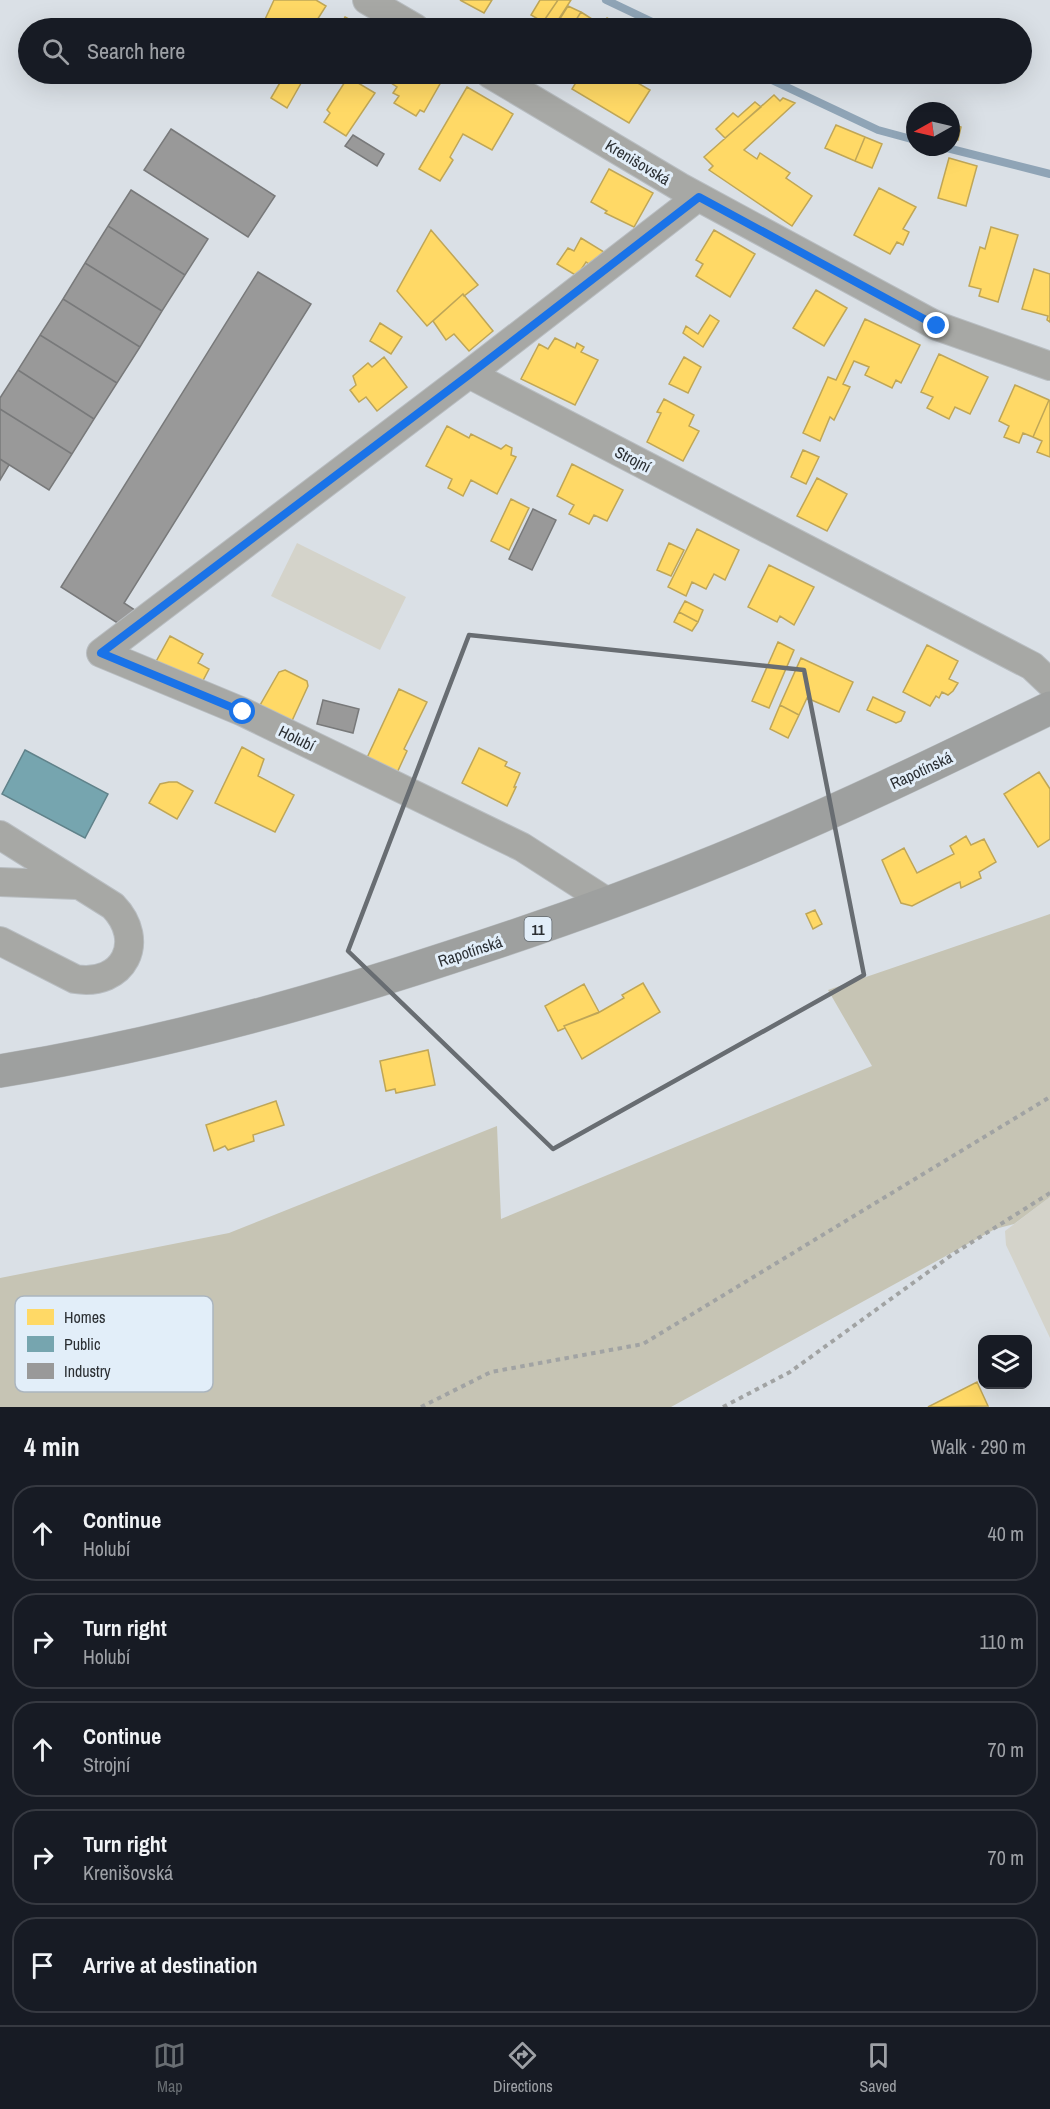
<!DOCTYPE html>
<html lang="en">
<head>
<meta charset="utf-8">
<style>
	body { margin:0; font-family:"Archivo Narrow",sans-serif; background:#242831; color:#f1f3f6 }
	.controls { position:absolute; right:18px; bottom:18px; display:grid; overflow:hidden; border-radius:12px; box-shadow:0 6px 24px #0002 }
	.controls button { width:54px; height:54px; display:grid; place-items:center; padding:0; border:0; border-bottom:2px solid #363941; background:#171b24; color:#f1f3f6; font:30px sans-serif }
	.compass { position:absolute; left:906px; top:102px; width:54px; height:54px; border-radius:50%; background:#171b24; box-shadow:0 6px 24px #0002; rotate:262deg }
	.stop { position:absolute; width:18px; height:18px; margin:-14px; border:4px solid #1a73e8; border-radius:50%; background:#fff }
	.stop.end { background:#1a73e8; border-color:#fff; box-shadow:0 2px 6px #0008 }
	.list { margin:0; padding:0; list-style:none }
	h2 { display:flex; justify-content:space-between; align-items:center; height:78px; margin:0; padding:0 24px; font-size:26px }
	h2 small { font-size:20px; font-weight:400; color:#9ea1a6 }
	.list li { display:grid; grid-template-columns:39px 1fr auto; gap:18px; align-items:center; box-sizing:border-box; height:96px; margin:0 12px 12px; padding:0 12px; border:2px solid #363941; border-radius:24px }
	.list b { display:block; font-size:22px; white-space:nowrap }
	.list p { margin:0; font-size:20px; white-space:nowrap; color:#9ea1a6 }
	.list em { font-size:20px; font-style:normal; color:#9ea1a6 }
	.icon { flex:none; width:33px; height:33px; fill:none; stroke:currentColor; stroke-width:2; stroke-linecap:round; stroke-linejoin:round }
	.map { position:relative; flex:none; width:1050px; height:1407px; overflow:hidden }
	.search { position:absolute; background:#171b24; box-shadow:0 6px 24px #0002; left:18px; right:18px; top:18px; height:66px; display:flex; align-items:center; gap:15px; box-sizing:border-box; padding:0 21px; border-radius:33px; color:#9ea1a6; font-size:22px }
	.sheet { height:618px; background:#171b24 }
	nav { display:flex; justify-content:space-around; align-items:center; box-sizing:border-box; height:84px; border-top:2px solid #363941; background:#171b24; font-size:16px; color:#9ea1a6 }
	nav a { display:grid; justify-items:center; gap:3px }
	nav .on { color:#686d72 }
	.map>svg:first-child { display:block }
</style>
</head>
<body>
<div class="map">
<svg width="1050" height="1407" viewBox="0 0 1050 1407">
	<rect width="100%" height="100%" fill="#dae0e6"/>
	<!-- green -->
	<path fill="#d4d3ca" d="M297 543 406 597 380 650 271 596Z
		M1050 1197V1338L1006 1245 1005 1231Z"/>
	<!-- forest -->
	<path fill="#c6c4b4" d="M1050 914V1197L1014 1224 995 1229 671 1407H0V1278L229 1233 497 1126 501 1219 872 1066 828 990Z"/>
	<!-- homes -->
	<path fill="#ffd966" stroke="#bfa657" stroke-width="1.5" d="M274 0H316L326 6 312 28H261Z
		M460 0H492L484 13Z
		M540 0H558L543 22 531 15Z
		M558 0H571L553 28 543 22Z
		M568 6 581 12 571 28H554Z
		M581 12 592 19 586 28H571Z
		M345 17 365 28H339Z
		M607 18 618 24 616 28H600Z
		M592 19 602 25 600 28H586Z
		M285 74H303L304 78 287 108 271 98Z
		M392 74H443L445 75 424 112 420 110 416 116 394 103 399 96 393 93 397 87 388 81Z
		M581 74H632L629 78 650 90 629 123 572 89Z
		M348 77 375 93 346 136 324 122 330 113 327 110Z
		M467 87 513 114 492 150 463 134 450 157 453 160 440 181 419 169Z
		M774 95 780 101 783 98 795 103 744 150 757 159 760 153 790 173 786 178 812 196 792 226 709 170 713 166 704 157Z
		M755 102 761 107 725 138 716 129 733 113 738 117Z
		M951 124 961 127 958 140 951 139Z
		M836 125 865 137 855 161 825 148Z
		M865 137 882 144 872 168 855 161Z
		M949 158 977 166 966 206 938 198Z
		M609 169 653 193 634 227 605 213 607 211 591 202Z
		M879 188 916 207 903 229 909 232 903 245 897 242 890 254 854 235Z
		M991 227 1018 235 998 302 979 296 981 289 969 286 980 247 985 249Z
		M431 230 478 285 464 296 463 294 427 326 397 291Z
		M714 230 755 254 730 297 696 276 703 264 696 260Z
		M581 238 604 252 589 264 586 262 577 276 557 264 568 248 574 251Z
		M1034 269 1050 274V322L1047 320 1048 316 1022 309Z
		M816 290 847 308 824 346 793 328Z
		M463 294 493 331 469 351 454 334 446 340 433 321Z
		M710 315 719 321 703 347 683 333 686 326 698 334Z
		M865 319 920 345 901 383 896 380 892 388 865 375 869 367 854 361 843 384 850 387 834 420 830 417 820 441 803 433 828 377 836 380Z
		M380 323 402 337 391 354 370 341Z
		M555 338 575 348 577 343 584 347 581 352 598 360 575 405 521 379 539 344 548 349Z
		M939 354 988 377 970 414 955 407 949 419 927 408 933 397 921 392Z
		M384 357 407 387 377 411 366 397 359 402 350 390 356 385 353 376 368 363 372 367Z
		M684 357 701 367 688 393 669 384Z
		M1015 385 1049 400 1033 437 1023 433 1019 443 1004 437 1009 426 999 421Z
		M664 399 694 415 689 426 699 431 683 461 647 442 661 413 657 412Z
		M1049 400 1050 401V457L1037 452 1042 441 1033 437Z
		M447 426 469 438 471 434 501 449 506 445 512 448 511 455 516 457 497 494 471 480 463 496 448 488 452 479 426 466Z
		M803 450 819 457 806 484 791 477Z
		M572 464 623 490 607 521 594 515 589 524 569 514 574 505 557 496Z
		M817 478 847 494 827 531 797 516Z
		M511 499 529 508 509 550 491 541Z
		M697 529 739 550 725 580 714 574 706 589 692 582 686 596 668 587Z
		M669 543 684 550 671 576 657 570Z
		M769 565 814 587 794 625 780 616 777 622 748 607Z
		M685 601 703 610 698 622 679 612Z
		M679 612 698 622 692 631 674 622Z
		M170 636 203 654 198 663 209 669 198 690 153 667Z
		M778 642 794 650 769 708 752 701Z
		M927 645 958 661 949 679 958 683 953 691 948 695 942 692 939 698 936 696 930 706 903 692Z
		M801 658 853 682 839 712 807 698 799 715 780 705Z
		M285 670 307 681 308 686 291 723 259 707 279 672Z
		M399 689 427 702 404 749 407 751 396 775 366 760Z
		M873 697 905 712 901 721 896 723 867 710Z
		M780 705 799 715 788 738 770 729Z
		M242 747 264 759 258 776 294 795 275 832 215 803Z
		M479 748 507 762 505 766 520 773 514 787H516L507 806 462 783Z
		M1039 772 1050 789V839L1038 847 1004 794Z
		M169 782H177L193 791 177 819 149 803 160 784Z
		M966 836 971 845 984 839 996 862 979 872 981 878 961 888 960 882 955 884 912 906 901 903 882 860 904 848 917 873 954 854 950 846Z
		M815 910 822 924 813 929 806 914Z
		M643 983 660 1012 582 1059 564 1026 598 1013 624 998 622 995Z
		M584 984 599 1012 564 1026 565 1028 558 1031 545 1006Z
		M428 1050 435 1085 396 1093 395 1089 386 1091 380 1061Z
		M276 1101 284 1125 253 1135 254 1141 228 1150 225 1146 214 1151 206 1125Z
		M977 1382 988 1406 928 1407Z"/>
	<!-- public -->
	<path fill="#76a5af" stroke="#60828a" stroke-width="1.5" d="M25 750 108 794 85 838 2 794Z"/>
	<!-- industry -->
	<path fill="#999" stroke="#78797a" stroke-width="1.5" d="M171 129 275 196 248 237 144 170Z
		M353 135 384 154 377 166 345 146Z
		M131 190 208 239 185 275 108 226Z
		M108 226 185 275 162 311 85 263Z
		M85 263 162 311 140 347 63 299Z
		M258 272 311 304 124 603 141 614 124 627 61 587Z
		M63 299 140 347 117 383 40 335Z
		M40 335 117 383 94 419 18 370Z
		M18 370 94 419 72 454 0 409V398Z
		M0 409 72 454 49 490 0 459Z
		M0 459 9 465 0 480Z
		M533 509 556 520 532 570 509 559Z
		M323 700 359 709 353 733 317 724Z"/>
	<g fill="none" stroke-linecap="round" stroke-linejoin="round">
		<!-- stream -->
		<path stroke="#8fa4b6" stroke-width="8" d="M606 0 665 28
			M759 74 878 130 915 140
			M943 147 1050 174"/>
		<!-- minor casing -->
		<g stroke="#b8bdc1" stroke-width="30">
			<path id="minor" d="M367 0 415 28
				M490 74 680 187 937 326 1050 366
				M469 374 1032 666 1050 683
				M0 835 113 906C147 941 124 987 75 979L0 941
				M0 882 77 885
				M609 903 522 847 243 712 101 653 469 374 698 197"/>
		</g>
		<!-- major casing -->
		<g stroke="#b8bdc1" stroke-width="34">
			<path id="major" d="M0 1071C153 1046 303 1006 451 957 541 928 631 896 719 860 832 814 941 761 1050 708"/>
		</g>
		<!-- path -->
		<path stroke="#a1a3a3" stroke-width="4" stroke-dasharray="4.5 4.5" stroke-linecap="butt" d="M421 1407 491 1372 643 1344 1050 1097
			M723 1407 790 1372 953 1254 1050 1193"/>
		<!-- minor -->
		<use href="#minor" stroke="#a7a8a5" stroke-width="28"/>
		<!-- major -->
		<use href="#major" stroke="#9ea09f" stroke-width="33"/>
	</g>
	<g fill="none" stroke-linecap="round" stroke-linejoin="round">
		<!-- route -->
		<path stroke="#1a73e8" stroke-width="8" d="M243 712 101 653 470 374 699 197 937 326"/>
	</g>
	<!-- marked area -->
	<path fill="none" stroke="#686d72" stroke-width="4.5" stroke-linejoin="round" d="M469 635 804 670 864 975 553 1149 348 951Z"/>
	<g text-anchor="middle" dominant-baseline="central" stroke-width="6" stroke-linejoin="round" paint-order="stroke">
		<!-- shield labels -->
		<rect fill="#e2eef9" stroke="#62686e" stroke-width="1.5" x="524.5" y="917" width="27" height="24" rx="4.5"/>
		<g font-size="15" font-weight="bold" fill="#2b2f33">
			<text x="538" y="929">11</text>
		</g>
		<!-- street labels -->
		<g font-size="16" fill="#2b2f33" stroke="#e2eef9">
			<text transform="translate(638 162) rotate(31)">Krenišovská</text>
			<text transform="translate(633 459) rotate(27)">Strojní</text>
			<text transform="translate(297 738) rotate(26)">Holubí</text>
			<text transform="translate(921 770) rotate(-25)">Rapotínská</text>
			<text transform="translate(470 951) rotate(-18)">Rapotínská</text>
		</g>
	</g>
	<!-- legend -->
	<rect x="15" y="1296" width="198" height="96" rx="9" fill="#e2eef9" stroke="#abb5be" stroke-width="1.5"/>
	<rect x="27" y="1309" width="27" height="16" fill="#ffd966"/>
	<rect x="27" y="1336" width="27" height="16" fill="#76a5af"/>
	<rect x="27" y="1363" width="27" height="16" fill="#999"/>
	<g font-size="16" fill="#2b2f33">
		<text x="64" y="1323">Homes</text>
		<text x="64" y="1350">Public</text>
		<text x="64" y="1377">Industry</text>
	</g>
</svg>
<div class="controls">
<button><svg class="icon" aria-label="layers" viewBox="0 0 24 24"><path d="M12 4l9 5-9 5-9-5zM3 14l9 5 9-5"/></svg></button>
</div>
<svg class="compass" viewBox="-18 -18 36 36"><path d="M0-13l5 13h-10z" fill="#e53935"/><path d="M0 13l5-13h-10z" fill="#9ea1a6"/></svg>
<div class="stop" style="left:243px;top:712px"></div>
<div class="stop end" style="left:937px;top:326px"></div>
<div class="search"><svg class="icon" aria-label="search" viewBox="0 0 24 24"><circle cx="10" cy="10" r="6"/><path d="M15 15l6 6"/></svg>Search here</div>
</div>
<section class="sheet">
<h2>4 min<small>Walk · 290 m</small></h2>
<ul class="list">
<li><svg class="icon" aria-label="ahead" viewBox="0 0 24 24"><path d="M12 20V5M6 11l6-6 6 6"/></svg><div><b>Continue</b><p>Holubí</p></div><em>40 m</em></li>
<li><svg class="icon" aria-label="right" viewBox="0 0 24 24"><path d="M7 20v-9h11M14 6l5 5-5 5"/></svg><div><b>Turn right</b><p>Holubí</p></div><em>110 m</em></li>
<li><svg class="icon" aria-label="ahead" viewBox="0 0 24 24"><path d="M12 20V5M6 11l6-6 6 6"/></svg><div><b>Continue</b><p>Strojní</p></div><em>70 m</em></li>
<li><svg class="icon" aria-label="right" viewBox="0 0 24 24"><path d="M7 20v-9h11M14 6l5 5-5 5"/></svg><div><b>Turn right</b><p>Krenišovská</p></div><em>70 m</em></li>
<li><svg class="icon" aria-label="arrive" viewBox="0 0 24 24"><path d="M6 21V4h12l-3 4 3 4H6"/></svg><div><b>Arrive at destination</b></div></li>
</ul>
</section>
<nav>
<a class="on"><svg class="icon" aria-label="map" viewBox="0 0 24 24"><path d="M3 6l6-2 6 2 6-2v14l-6 2-6-2-6 2zM9 4v14M15 6v14"/></svg>Map</a>
<a><svg class="icon" aria-label="directions" viewBox="0 0 24 24"><path d="M12 3l9 9-9 9-9-9zM9 14v-3h6M13 9l2 2-2 2"/></svg>Directions</a>
<a><svg class="icon" aria-label="saved" viewBox="0 0 24 24"><path d="M7 4h10v16l-5-4-5 4z"/></svg>Saved</a>
</nav>
</body>
</html>
